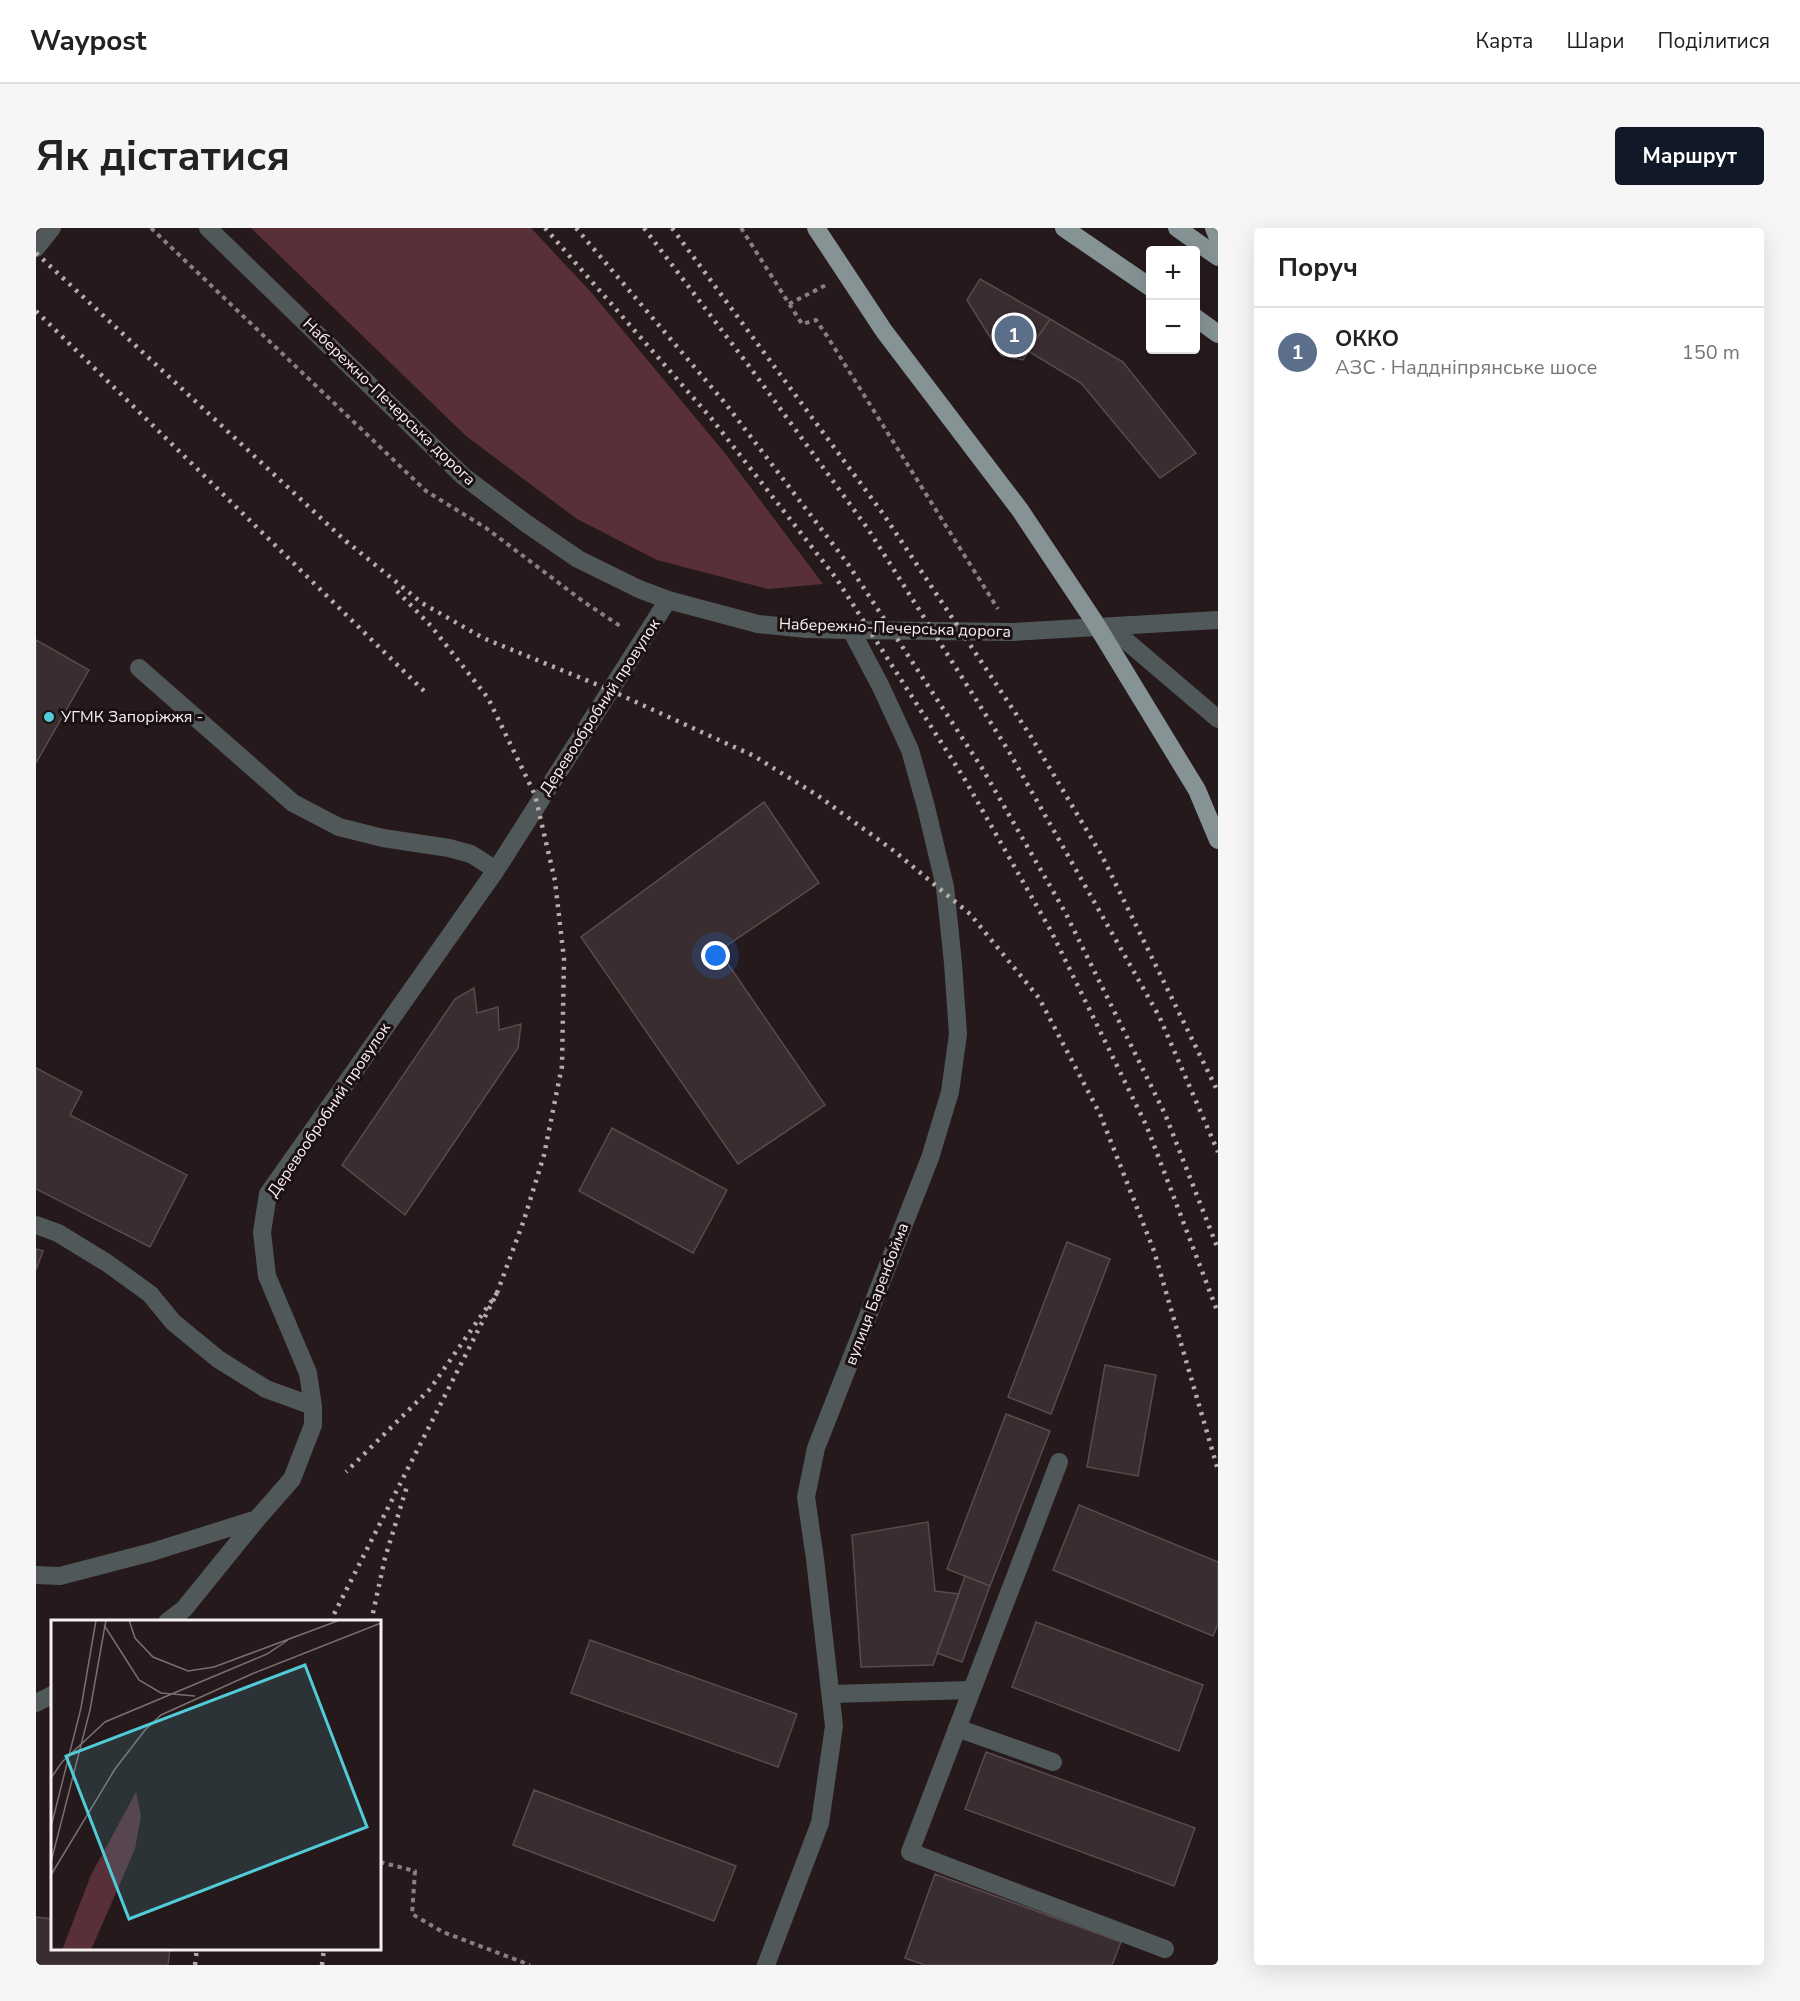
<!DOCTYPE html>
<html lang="uk">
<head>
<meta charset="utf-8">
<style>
	body { margin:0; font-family:"Nunito Sans",sans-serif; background:#f6f6f6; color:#222 }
	.controls { position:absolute; right:18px; top:18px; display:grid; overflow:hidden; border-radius:6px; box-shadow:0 6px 24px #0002 }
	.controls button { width:54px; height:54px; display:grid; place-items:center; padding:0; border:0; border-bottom:2px solid #e0e0e0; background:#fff; color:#222; font:30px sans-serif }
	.you { position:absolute; left:680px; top:728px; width:21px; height:21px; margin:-15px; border:4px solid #fff; border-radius:50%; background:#1a73e8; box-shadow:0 0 0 9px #1a73e833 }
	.badge { display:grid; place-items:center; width:39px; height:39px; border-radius:50%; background:#111827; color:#fff; font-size:20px; font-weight:700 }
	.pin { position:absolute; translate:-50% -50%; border:3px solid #fff; box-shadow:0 2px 6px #0006 }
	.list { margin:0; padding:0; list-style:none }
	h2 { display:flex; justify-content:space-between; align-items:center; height:78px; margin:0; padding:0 24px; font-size:26px }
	h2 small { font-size:20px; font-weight:400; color:#767676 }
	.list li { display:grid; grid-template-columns:39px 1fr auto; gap:18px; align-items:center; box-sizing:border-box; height:90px; padding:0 24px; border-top:2px solid #e0e0e0 }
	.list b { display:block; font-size:22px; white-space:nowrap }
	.list p { margin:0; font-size:20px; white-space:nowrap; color:#767676 }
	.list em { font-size:20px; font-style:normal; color:#767676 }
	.map { position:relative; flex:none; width:1182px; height:1737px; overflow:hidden; border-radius:6px }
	header { display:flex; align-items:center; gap:36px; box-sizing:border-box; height:84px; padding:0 30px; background:#fff; border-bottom:2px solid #e0e0e0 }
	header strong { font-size:28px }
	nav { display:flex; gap:33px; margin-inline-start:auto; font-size:21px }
	.intro { display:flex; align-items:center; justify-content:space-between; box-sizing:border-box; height:144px; padding:0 36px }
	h1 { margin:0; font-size:42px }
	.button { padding:15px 27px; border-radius:6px; background:#111827; color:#fff; font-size:21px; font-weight:700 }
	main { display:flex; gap:36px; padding:0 36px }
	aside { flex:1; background:#fff; border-radius:6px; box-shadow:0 6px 24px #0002 }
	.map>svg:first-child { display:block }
</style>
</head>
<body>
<header>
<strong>Waypost</strong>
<nav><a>Карта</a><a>Шари</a><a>Поділитися</a></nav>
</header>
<div class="intro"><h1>Як дістатися</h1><a class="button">Маршрут</a></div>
<main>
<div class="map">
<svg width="1182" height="1737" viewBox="0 0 1182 1737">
	<rect width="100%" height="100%" fill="#25191b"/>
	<!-- green -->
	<path fill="#592f38" d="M215 0H495L554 63 688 224 787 356 732 361 621 332 541 291 430 208Z"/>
	<!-- building -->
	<path fill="#392d2f" stroke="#594b4d" stroke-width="1.5" d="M944 51 1014 91 987 132 965 127 931 72Z
		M1014 91 1087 134 1160 225 1124 250 1045 155 992 123Z
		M0 412 53 442 0 535Z
		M728 574 783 655 683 723 789 877 702 936 545 709Z
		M438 760 441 785 462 779 463 802 485 796 482 820 369 987 306 937 419 771Z
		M0 840 46 864 34 887 151 947 114 1019 0 961Z
		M576 900 691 962 657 1025 543 963Z
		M1031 1014 1074 1031 1015 1186 972 1169Z
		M0 1021 7 1023 0 1042Z
		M1069 1137 1120 1147 1102 1248 1051 1239Z
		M970 1186 1014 1203 954 1358 911 1341Z
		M1043 1277 1182 1334V1396L1177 1408 1017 1342Z
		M892 1294 899 1363 923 1366 897 1437 825 1439 816 1307Z
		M929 1348 954 1358 926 1434 901 1425Z
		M1000 1394 1167 1457 1143 1523 976 1459Z
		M554 1412 761 1486 742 1539 535 1465Z
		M950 1524 1159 1600 1138 1658 929 1581Z
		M498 1562 700 1638 678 1693 477 1617Z
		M899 1646 1085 1714 1076 1737H889L869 1730Z
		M0 1689 16 1691V1720H134L132 1737H0Z"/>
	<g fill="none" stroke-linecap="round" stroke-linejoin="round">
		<!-- path -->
		<path stroke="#897f81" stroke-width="4" stroke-dasharray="4.5 4.5" stroke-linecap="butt" d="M115 0 390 263 450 300 548 374 587 400
			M705 0 766 96 780 92 791 108 962 381
			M753 76 790 57
			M344 1634 379 1643 376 1686 407 1704 494 1737"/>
		<!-- minor -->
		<path stroke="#515859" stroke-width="18" d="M172 0 427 248 491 296 542 331 603 361 632 372 722 396 771 401 815 402 976 404 1182 392
			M0 20 16 0
			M1074 399 1182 491
			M103 440 257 575 303 599 347 610 413 620 435 626 460 642
			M0 997 22 1005 71 1035 114 1066 137 1094 182 1131 230 1161 277 1178
			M1023 1234 874 1624 1129 1721
			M0 1347 24 1348 116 1324 221 1291 256 1251 277 1197V1178L272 1145 231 1048 226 1004 232 966 460 642 632 372
			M131 1394 148 1381 221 1291
			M795 1466 936 1462
			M0 1475 16 1467
			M921 1500 1017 1534
			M730 1737 784 1595 798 1498 779 1331 770 1269 780 1220 894 930 914 864 922 806 917 735 909 659 890 579 874 522 845 459 815 402"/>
		<!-- major -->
		<path stroke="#869395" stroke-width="18" d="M1028 0 1114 59
			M1141 0 1182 29
			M1178 0 1182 10
			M1160 90 1182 106"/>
		<!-- rail -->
		<path stroke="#b6acae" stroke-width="4.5" stroke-dasharray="3 6" stroke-linecap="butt" d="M509 0 675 190 800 350 928 550 1015 703 1111 899 1182 1085
			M540 0 689 175 812 336 946 540 1029 684 1129 886 1182 1021
			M608 0 716 142 832 301 972 522 1123 788 1182 924
			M636 0 848 287 994 507 1066 628 1182 864
			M0 25 316 319
			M0 83 391 466
			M310 313 386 375 447 410 567 459 718 528 781 567 858 623 934 686 1003 770 1064 886 1118 1023 1182 1242
			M361 363 395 398 452 470 499 567 519 653 528 731 526 838 508 927 488 992 461 1065
			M294 1394 461 1065 394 1161 310 1244
			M335 1394 349 1330 372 1255
			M159 1737 161 1720
			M286 1737 288 1720"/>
		<!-- major-bridge -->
		<path stroke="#869395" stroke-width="18" d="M780 0 848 103 984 282 1058 393 1161 562 1182 612"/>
	</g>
	<!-- markers -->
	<circle fill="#52cbd9" stroke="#1b1012" stroke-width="2" cx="13" cy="489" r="6"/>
	<g text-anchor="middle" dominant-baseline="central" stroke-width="6" stroke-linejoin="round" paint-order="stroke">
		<!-- street labels -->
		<g font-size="16" fill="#f8eff1" stroke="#1b1012">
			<text transform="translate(353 174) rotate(44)">Набережно-Печерська дорога</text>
			<text transform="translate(859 400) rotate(2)">Набережно-Печерська дорога</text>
			<text transform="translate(564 479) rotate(-57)">Деревообробний провулок</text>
			<text transform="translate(293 882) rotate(-56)">Деревообробний провулок</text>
			<text transform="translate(841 1066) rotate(-69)">вулиця Баренбойма</text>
		</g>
		<!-- poi labels -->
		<g font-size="16" fill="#f8eff1" stroke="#1b1012" text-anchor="start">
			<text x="25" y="489">УГМК Запоріжжя -</text>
		</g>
	</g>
	<!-- overview -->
	<g transform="translate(15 1392)">
		<rect width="330" height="330" fill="#25191b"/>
		<path d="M85 172 90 196 84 229 40 330H11L40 255Z" fill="#592f38"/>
		<path fill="none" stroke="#796f71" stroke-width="1.5" d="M78 0 84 18 102 37 137 51 163 47 289 0M53 5 88 60 110 73 144 76M0 158 11 142 54 102 216 34 237 20M0 207 30 88 45 0M0 242 39 90 55 0M0 255 64 149 94 110 110 95 203 53 330 3"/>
		<path fill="#52cbd9" fill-opacity="0.15" stroke="#52cbd9" stroke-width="3" d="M254 45 316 207 78 299 15 136Z"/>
		<rect width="330" height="330" fill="none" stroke="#f8eff1" stroke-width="3"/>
	</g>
</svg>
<div class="controls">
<button>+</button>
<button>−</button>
</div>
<div class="you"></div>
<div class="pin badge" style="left:978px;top:107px;background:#5c6f8a">1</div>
</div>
<aside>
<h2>Поруч<small></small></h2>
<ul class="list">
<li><span class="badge" style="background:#5c6f8a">1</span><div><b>ОККО</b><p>АЗС · Наддніпрянське шосе</p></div><em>150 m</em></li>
</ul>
</aside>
</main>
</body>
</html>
